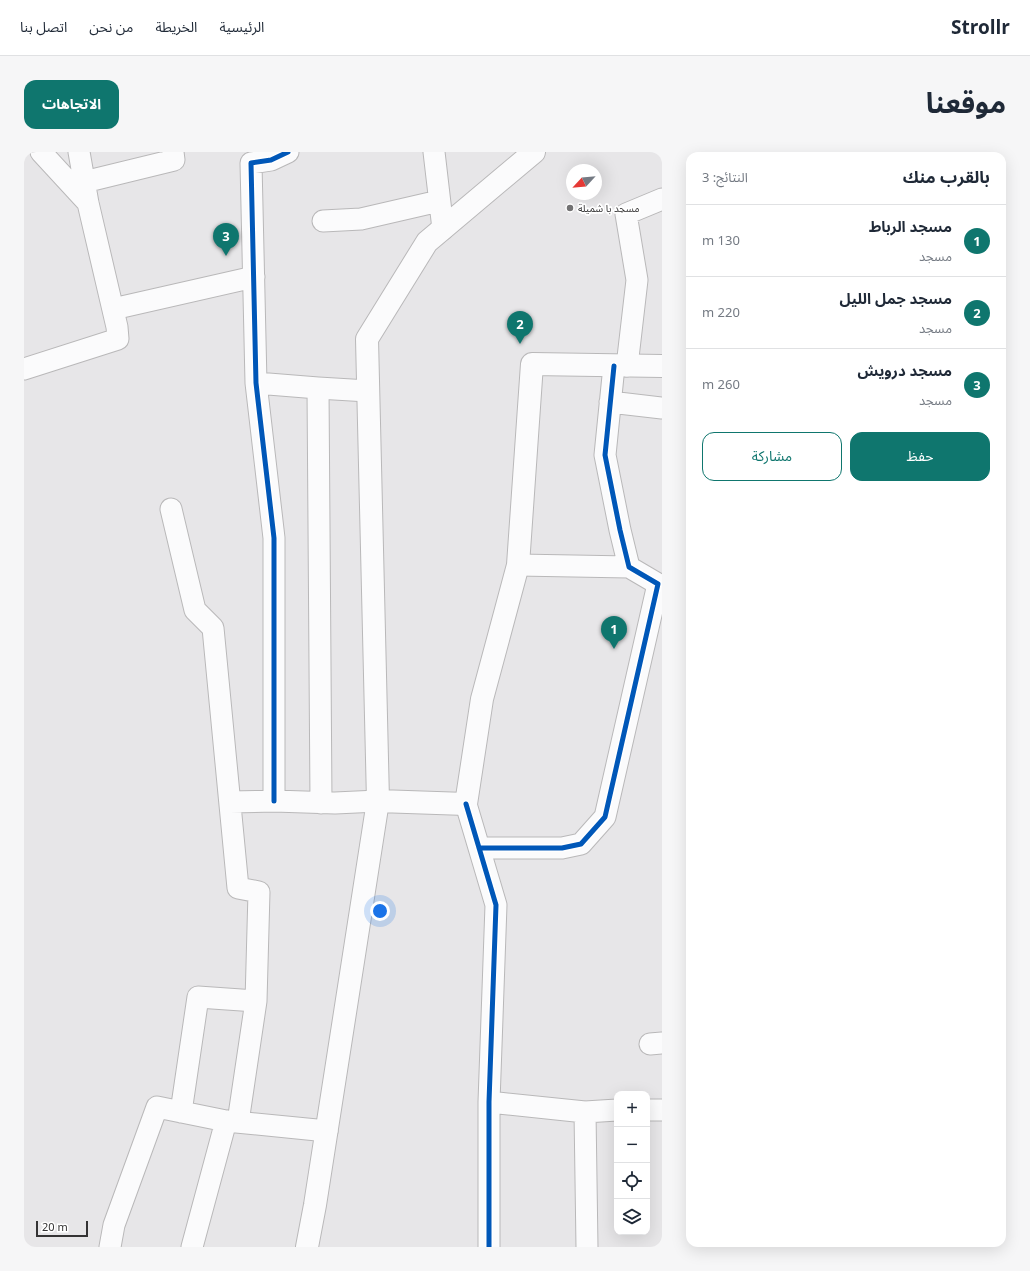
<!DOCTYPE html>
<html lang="ar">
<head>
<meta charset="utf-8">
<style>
	body { margin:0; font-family:Georgia,"Noto Sans Arabic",serif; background:#f6f6f7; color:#1f2937; direction:rtl }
	.controls { position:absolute; right:12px; bottom:12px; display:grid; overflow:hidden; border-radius:8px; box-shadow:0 4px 16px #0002 }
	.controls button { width:36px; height:36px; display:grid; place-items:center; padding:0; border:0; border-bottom:1px solid #e0e1e3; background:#fff; color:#1f2937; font:20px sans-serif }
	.compass { position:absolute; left:542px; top:12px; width:36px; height:36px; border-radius:50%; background:#fff; box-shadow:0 4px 16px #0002; rotate:244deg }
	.scale { position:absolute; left:12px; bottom:10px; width:52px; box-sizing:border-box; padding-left:4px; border:2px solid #343334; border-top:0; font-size:11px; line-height:14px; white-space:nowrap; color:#343334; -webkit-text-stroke:3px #fff; paint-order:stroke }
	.you { position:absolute; left:356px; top:759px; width:14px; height:14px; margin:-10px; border:3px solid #fff; border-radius:50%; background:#1a73e8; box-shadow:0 0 0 6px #1a73e833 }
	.badge { display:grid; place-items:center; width:26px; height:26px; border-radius:50%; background:#0f766e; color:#fff; font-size:13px; font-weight:700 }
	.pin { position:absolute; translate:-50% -33px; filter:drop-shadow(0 1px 2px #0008) }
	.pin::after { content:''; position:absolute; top:21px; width:14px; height:12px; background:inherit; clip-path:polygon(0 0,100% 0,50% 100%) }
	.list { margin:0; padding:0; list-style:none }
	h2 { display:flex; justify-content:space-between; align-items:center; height:52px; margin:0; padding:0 16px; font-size:17px }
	h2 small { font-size:13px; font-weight:400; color:#747a83 }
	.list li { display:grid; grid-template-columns:26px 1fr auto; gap:12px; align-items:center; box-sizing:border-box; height:72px; padding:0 16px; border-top:1px solid #e0e1e3 }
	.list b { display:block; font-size:15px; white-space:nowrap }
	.list p { margin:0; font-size:13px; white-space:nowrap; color:#747a83 }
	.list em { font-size:13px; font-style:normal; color:#747a83 }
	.actions { display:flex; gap:8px; padding:12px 16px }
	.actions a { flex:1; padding:9px 0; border:1px solid #0f766e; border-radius:12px; text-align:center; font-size:14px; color:#0f766e }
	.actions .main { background:#0f766e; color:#fff }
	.icon { flex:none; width:22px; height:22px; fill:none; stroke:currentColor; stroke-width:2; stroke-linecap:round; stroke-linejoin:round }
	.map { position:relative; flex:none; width:638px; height:1095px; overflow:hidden; direction:ltr; border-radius:12px }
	header { display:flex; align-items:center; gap:24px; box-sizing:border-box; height:56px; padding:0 20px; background:#fff; border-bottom:1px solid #e0e1e3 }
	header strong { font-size:19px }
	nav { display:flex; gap:22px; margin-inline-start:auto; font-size:14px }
	.intro { display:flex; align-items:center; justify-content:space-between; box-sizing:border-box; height:96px; padding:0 24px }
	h1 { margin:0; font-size:28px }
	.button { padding:10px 18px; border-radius:12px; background:#0f766e; color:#fff; font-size:14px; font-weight:700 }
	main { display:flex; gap:24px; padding:0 24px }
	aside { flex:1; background:#fff; border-radius:12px; box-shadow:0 4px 16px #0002 }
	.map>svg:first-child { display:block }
</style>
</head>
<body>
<header>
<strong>Strollr</strong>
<nav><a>الرئيسية</a><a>الخريطة</a><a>من نحن</a><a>اتصل بنا</a></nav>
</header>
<div class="intro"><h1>موقعنا</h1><a class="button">الاتجاهات</a></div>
<main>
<aside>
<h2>بالقرب منك<small>النتائج: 3</small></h2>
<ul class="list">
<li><span class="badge">1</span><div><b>مسجد الرباط</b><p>مسجد</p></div><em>130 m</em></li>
<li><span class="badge">2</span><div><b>مسجد جمل الليل</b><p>مسجد</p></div><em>220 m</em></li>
<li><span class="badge">3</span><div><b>مسجد درويش</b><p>مسجد</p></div><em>260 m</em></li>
</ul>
<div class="actions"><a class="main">حفظ</a><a>مشاركة</a></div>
</aside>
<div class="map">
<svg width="638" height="1095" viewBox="0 0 638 1095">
	<rect width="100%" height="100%" fill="#e7e6e8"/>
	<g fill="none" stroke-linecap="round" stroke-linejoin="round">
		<!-- minor casing -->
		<g stroke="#b9b8b9" stroke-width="23">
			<path id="minor" d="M17 0 64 51
				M410 0 419 77
				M60 30 150 8 149 0
				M299 69 337 67 415 49
				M89 157 230 125
				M603 214 613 128 602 62 638 47
				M0 217 94 187 93 175 64 51 55 0
				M232 231 294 236 344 239
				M294 236 297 651
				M586 250 638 256
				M147 357 171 458 189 476 214 736 235 740 232 849 214 970
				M494 413 605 415
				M250 649V386L232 231 227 11 247 8 264 0
				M206 650 250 649 311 651 354 649
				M442 652 472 753 465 950V1095
				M455 696H538L557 692 581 665 634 432 605 415 596 378 581 303 590 214
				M626 892 638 891
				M465 950 561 960 593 958
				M623 958H638
				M157 960 174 845 232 849
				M561 960 563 1095
				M86 1095 90 1073 133 955 202 969 303 979
				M168 1095 202 969"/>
		</g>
		<!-- secondary casing -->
		<g stroke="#b9b8b9" stroke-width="24">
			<path id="secondary" d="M354 649 442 652 458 547 494 413 508 212 638 214
				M283 1095 291 1053 354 649 343 187 403 90 510 0"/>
		</g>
		<!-- minor -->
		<use href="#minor" stroke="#fbfbfc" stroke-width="21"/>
		<!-- secondary -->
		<use href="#secondary" stroke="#fbfbfc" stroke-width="22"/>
		<!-- cycleway casing -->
		<g stroke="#fff" stroke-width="8">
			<path id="cycleway" d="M250 649V386L232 231 227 11 247 8 264 0
				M442 652 472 753 465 950V1095
				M455 696H538L557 692 581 665 634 432 605 415 596 378 581 303 590 214"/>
		</g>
		<!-- cycleway -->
		<use href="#cycleway" stroke="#0057b8" stroke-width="5"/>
	</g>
	<!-- markers -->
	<circle fill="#737273" stroke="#fff" stroke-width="1.5" cx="546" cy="56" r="4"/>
	<g text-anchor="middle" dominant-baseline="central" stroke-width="3.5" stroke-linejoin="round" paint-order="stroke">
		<!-- poi labels -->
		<g font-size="10" fill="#343334" stroke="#fff" text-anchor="start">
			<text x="554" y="56">مسجد با شميلة</text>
		</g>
	</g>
</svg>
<div class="controls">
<button>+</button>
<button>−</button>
<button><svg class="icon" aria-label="locate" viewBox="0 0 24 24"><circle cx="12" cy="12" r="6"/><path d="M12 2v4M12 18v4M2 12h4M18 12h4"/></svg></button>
<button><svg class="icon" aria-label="layers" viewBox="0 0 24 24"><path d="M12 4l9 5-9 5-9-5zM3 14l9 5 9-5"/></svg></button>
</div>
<svg class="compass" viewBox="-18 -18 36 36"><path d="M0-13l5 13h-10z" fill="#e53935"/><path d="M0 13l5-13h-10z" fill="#747a83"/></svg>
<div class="scale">20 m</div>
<div class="you"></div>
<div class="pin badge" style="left:590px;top:497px">1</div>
<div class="pin badge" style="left:496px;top:192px">2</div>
<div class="pin badge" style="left:202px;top:104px">3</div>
</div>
</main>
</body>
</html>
